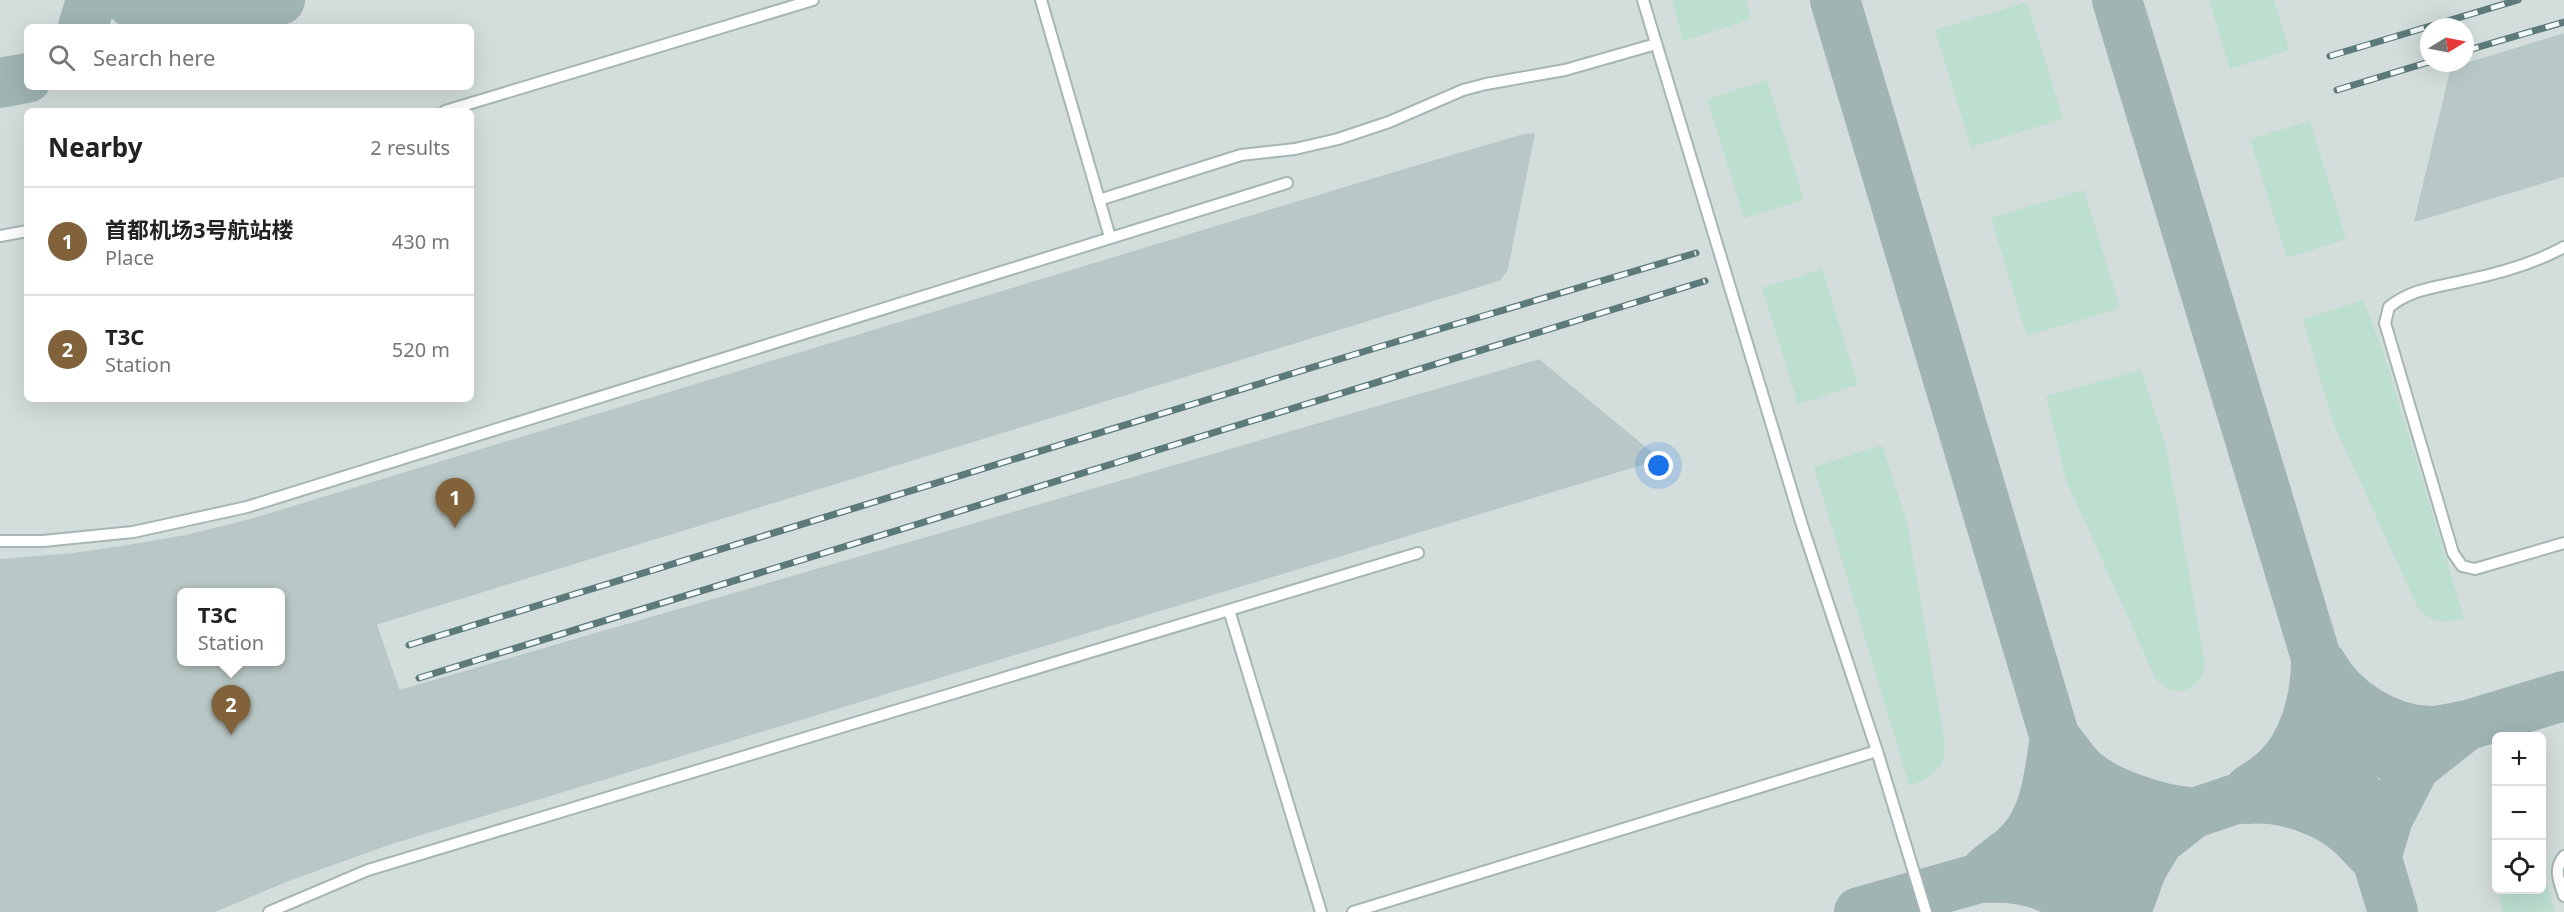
<!DOCTYPE html>
<html lang="en">
<head>
<meta charset="utf-8">
<style>
	body { margin:0; font-family:"Noto Sans","Noto Sans SC",sans-serif; background:#f2f2f2; color:#222 }
	.controls { position:absolute; right:18px; bottom:18px; display:grid; overflow:hidden; border-radius:9px; box-shadow:0 6px 24px #0002 }
	.controls button { width:54px; height:54px; display:grid; place-items:center; padding:0; border:0; border-bottom:2px solid #e0e0e0; background:#fff; color:#222; font:30px sans-serif }
	.compass { position:absolute; left:2420px; top:18px; width:54px; height:54px; border-radius:50%; background:#fff; box-shadow:0 6px 24px #0002; rotate:80deg }
	.you { position:absolute; left:1659px; top:466px; width:21px; height:21px; margin:-15px; border:4px solid #fff; border-radius:50%; background:#1a73e8; box-shadow:0 0 0 9px #1a73e833 }
	.badge { display:grid; place-items:center; width:39px; height:39px; border-radius:50%; background:#81623b; color:#fff; font-size:20px; font-weight:700 }
	.pin { position:absolute; translate:-50% -50px; filter:drop-shadow(0 2px 3px #0008) }
	.pin::after { content:''; position:absolute; top:32px; width:21px; height:18px; background:inherit; clip-path:polygon(0 0,100% 0,50% 100%) }
	.popup { position:absolute; left:177px; top:588px; width:108px; height:78px; box-sizing:border-box; display:grid; place-content:center; border-radius:9px; background:#fff; filter:drop-shadow(0 2px 4px #0005); font-size:20px; white-space:nowrap; color:#767676 }
	.popup b { font-size:22px; color:#222 }
	.popup::after { content:''; position:absolute; left:50%; top:100%; margin-left:-12px; border:12px solid transparent; border-top-color:#fff }
	.list { margin:0; padding:0; list-style:none }
	h2 { display:flex; justify-content:space-between; align-items:center; height:78px; margin:0; padding:0 24px; font-size:26px }
	h2 small { font-size:20px; font-weight:400; color:#767676 }
	.list li { display:grid; grid-template-columns:39px 1fr auto; gap:18px; align-items:center; box-sizing:border-box; height:108px; padding:0 24px; border-top:2px solid #e0e0e0 }
	.list b { display:block; font-size:22px; white-space:nowrap }
	.list p { margin:0; font-size:20px; white-space:nowrap; color:#767676 }
	.list em { font-size:20px; font-style:normal; color:#767676 }
	.icon { flex:none; width:33px; height:33px; fill:none; stroke:currentColor; stroke-width:2; stroke-linecap:round; stroke-linejoin:round }
	.map { position:relative; flex:none; width:2564px; height:912px; overflow:hidden }
	.search { position:absolute; background:#fff; box-shadow:0 6px 24px #0002; left:24px; top:24px; width:450px; height:66px; display:flex; align-items:center; gap:15px; box-sizing:border-box; padding:0 21px; border-radius:9px; color:#767676; font-size:22px }
	.panel { position:absolute; background:#fff; box-shadow:0 6px 24px #0002; left:24px; top:108px; width:450px; height:294px; border-radius:9px }
	.map>svg:first-child { display:block }
</style>
</head>
<body>
<div class="map">
<svg width="2564" height="912" viewBox="0 0 2564 912">
	<rect width="100%" height="100%" fill="#e3eeec"/>
	<!-- built -->
	<path fill="#d2dddc" fill-rule="evenodd" d="M0 0H2564V912H0ZM27 27H471V87H27ZM2429 27H2465V63H2429ZM27 111H471V399H27ZM182 592H280V662H182ZM2496 736H2542V890H2496Z"/>
	<!-- green -->
	<path fill="#bcdfd0" d="M1672 0H1746L1751 19 1683 41Z
		M2209 0H2274L2289 50 2230 69Z
		M2027 2 2063 119 1971 147 1935 30Z
		M1767 80 1804 200 1744 218 1707 99Z
		M2310 121 2346 239 2287 258 2250 139Z
		M2084 190 2120 308 2027 336 1991 218Z
		M1822 269 1858 385 1798 404 1762 288Z
		M2363 300 2384 354 2464 618C2445 624 2431 623 2418 608L2332 420 2303 319Z
		M2141 370 2166 446 2205 664C2201 691 2172 702 2155 677L2066 480 2046 396Z
		M1882 445 1907 523 1945 743C1945 768 1933 779 1909 785L1814 467Z
		M2542 868 2555 912H2502L2498 890H2542Z"/>
	<g fill="none" stroke-linecap="round" stroke-linejoin="round">
		<!-- taxiway -->
		<path stroke="#a0b4b4" stroke-width="50" d="M129 0 133 4 175 20 199 21 231 16
			M1835 0 2055 738 2110 912
			M2117 0 2393 912
			M198 25 280 0
			M83 27 91 0
			M0 83 27 78
			M2322 665C2343 702 2387 730 2430 731 2442 731 2455 727 2467 725L2415 766 2388 818 2376 859
			M2059 742C2067 752 2075 766 2086 774 2108 793 2160 810 2189 812
			M2249 790C2258 784 2268 778 2275 771 2304 745 2315 701 2316 664
			M2246 799C2283 796 2326 810 2353 835 2361 843 2368 851 2376 859
			M1987 870C1995 863 2004 857 2013 850 2045 822 2048 783 2054 743
			M1988 878C2028 876 2056 887 2088 912
			M1859 912 1976 879 2089 842 2194 813 2349 761 2564 696
			M2126 912 2142 868 2159 840 2192 814"/>
	</g>
	<!-- building -->
	<path fill="#b9c8c6" stroke="#b6c7c6" stroke-width="1.5" fill-rule="evenodd" d="M2564 34V176L2415 221 2450 74 2456 67Z
		M1534 134 1507 270 1499 280 376 624 399 691 1539 360 1659 459 389 844 289 880 213 912H0V560L72 554 120 547 185 536 250 520 1387 175 1523 135ZM182 592H280V662H182Z"/>
	<g fill="none" stroke-linecap="round" stroke-linejoin="round">
		<!-- lane casing -->
		<g stroke="#a5b6b5" stroke-width="14">
			<path id="lane" d="M1041 0 1110 237
				M1643 0 1802 525 1877 751 1926 912
				M445 111 813 0
				M1099 200 1241 155 1295 149 1338 139 1389 122 1463 90 1486 84 1565 70 1656 44
				M0 236 27 231
				M2564 247C2533 264 2501 273 2467 280 2438 287 2413 288 2389 307L2385 323 2453 553 2462 566 2475 569 2564 543
				M0 541H43L133 532 247 507 1287 183
				M1229 610 1321 912
				M2564 856C2553 869 2559 881 2564 896
				M269 912 368 870 1418 553
				M1353 912 1877 751"/>
		</g>
		<!-- lane -->
		<use href="#lane" stroke="#fff" stroke-width="10"/>
		<!-- rail casing -->
		<g stroke="#5d7a7b" stroke-width="7">
			<path id="rail" d="M2465 51 2564 22
				M2330 56 2518 0
				M2337 90 2429 62
				M409 645 1382 346 1696 253
				M419 678 1705 281"/>
		</g>
		<!-- rail -->
		<use href="#rail" stroke="#f4faf9" stroke-width="4.5" stroke-dasharray="14" stroke-linecap="butt"/>
	</g>
</svg>
<div class="controls">
<button>+</button>
<button>−</button>
<button><svg class="icon" aria-label="locate" viewBox="0 0 24 24"><circle cx="12" cy="12" r="6"/><path d="M12 2v4M12 18v4M2 12h4M18 12h4"/></svg></button>
</div>
<svg class="compass" viewBox="-18 -18 36 36"><path d="M0-13l5 13h-10z" fill="#e53935"/><path d="M0 13l5-13h-10z" fill="#767676"/></svg>
<div class="you"></div>
<div class="pin badge" style="left:455px;top:528px">1</div>
<div class="pin badge" style="left:231px;top:735px">2</div>
<div class="popup"><b>T3C</b>Station</div>
<div class="search"><svg class="icon" aria-label="search" viewBox="0 0 24 24"><circle cx="10" cy="10" r="6"/><path d="M15 15l6 6"/></svg>Search here</div>
<section class="panel">
<h2>Nearby<small>2 results</small></h2>
<ul class="list">
<li><span class="badge">1</span><div><b>首都机场3号航站楼</b><p>Place</p></div><em>430 m</em></li>
<li><span class="badge">2</span><div><b>T3C</b><p>Station</p></div><em>520 m</em></li>
</ul>
</section>
</div>
</body>
</html>
